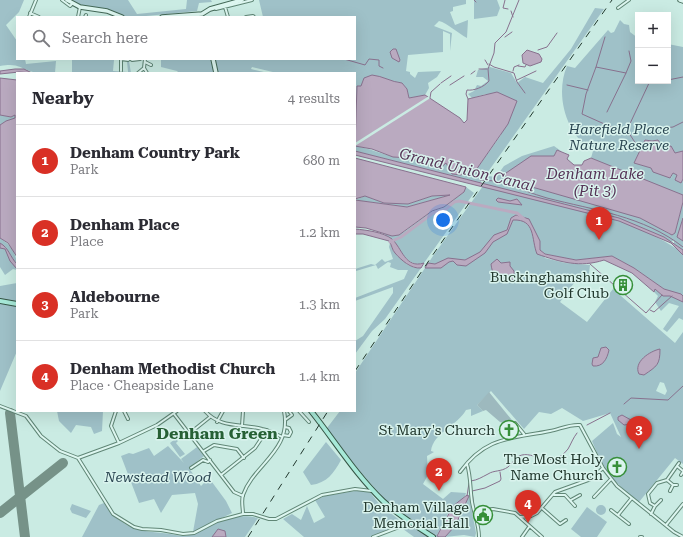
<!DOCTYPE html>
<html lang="en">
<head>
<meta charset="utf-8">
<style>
	body { margin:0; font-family:"Roboto Serif",serif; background:#f7f7f7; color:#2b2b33 }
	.controls { position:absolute; right:12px; top:12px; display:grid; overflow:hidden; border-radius:0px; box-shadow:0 4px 16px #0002 }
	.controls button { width:36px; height:36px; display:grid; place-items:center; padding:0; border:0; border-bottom:1px solid #e1e1e2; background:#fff; color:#2b2b33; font:20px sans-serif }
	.you { position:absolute; left:443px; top:220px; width:14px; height:14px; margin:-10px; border:3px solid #fff; border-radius:50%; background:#1a73e8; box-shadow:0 0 0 6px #1a73e833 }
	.badge { display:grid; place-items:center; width:26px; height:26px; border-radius:50%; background:#d93025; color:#fff; font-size:13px; font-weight:700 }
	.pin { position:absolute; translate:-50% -33px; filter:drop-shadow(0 1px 2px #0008) }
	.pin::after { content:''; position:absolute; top:21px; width:14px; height:12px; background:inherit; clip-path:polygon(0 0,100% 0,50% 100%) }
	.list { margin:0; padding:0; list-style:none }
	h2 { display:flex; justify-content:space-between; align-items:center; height:52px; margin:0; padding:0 16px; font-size:17px }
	h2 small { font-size:13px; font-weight:400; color:#7c7c81 }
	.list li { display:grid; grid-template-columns:26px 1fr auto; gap:12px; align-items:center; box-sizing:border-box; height:72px; padding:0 16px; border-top:1px solid #e1e1e2 }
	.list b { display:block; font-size:15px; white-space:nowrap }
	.list p { margin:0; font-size:13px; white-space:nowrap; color:#7c7c81 }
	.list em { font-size:13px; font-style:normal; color:#7c7c81 }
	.icon { flex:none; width:22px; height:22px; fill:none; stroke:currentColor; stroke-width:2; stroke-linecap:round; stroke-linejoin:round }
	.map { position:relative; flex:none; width:683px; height:537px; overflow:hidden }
	.search { position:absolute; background:#fff; box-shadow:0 4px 16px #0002; left:16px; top:16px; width:340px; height:44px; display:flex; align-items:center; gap:10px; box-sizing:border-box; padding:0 14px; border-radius:0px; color:#7c7c81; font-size:15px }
	.panel { position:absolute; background:#fff; box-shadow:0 4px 16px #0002; left:16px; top:72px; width:340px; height:340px; border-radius:0px }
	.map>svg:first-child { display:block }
</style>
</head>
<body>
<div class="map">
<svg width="683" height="537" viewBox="0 0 683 537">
	<rect width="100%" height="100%" fill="#caebe3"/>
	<!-- green -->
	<path fill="#9fc1c8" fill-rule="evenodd" d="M0 0H24L19 12 6 25 17 41V59H25L26 64 56 61 55 73C48 73 39 75 33 72 18 67 17 63 0 66Z
		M71 0H128L137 14 186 9 187 0H211L212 2 199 3 197 11 136 17 123 16 111 11 81 5Z
		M259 0H466V4L453 7V11L450 12 455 25 468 20 467 38C458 33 447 23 439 21L434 26 452 33 450 51V34L443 31V52L408 55 406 71 410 72V74L415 78 418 72 441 71 437 77 428 83 429 88 425 95 409 98 407 89 402 83C386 81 381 73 364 78L361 86 357 88 358 95 355 107V73H277L252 67 251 69 268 73H217L215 60 355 59V17H263Z
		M474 0H497L500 8 497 16 474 19Z
		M595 8 604 9 480 183 355 151V146C369 148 381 154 395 157 408 160 426 159 437 168L446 163 452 174 461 175 467 171 476 170 501 135 486 94 472 98 468 94 474 91 477 85 481 86 488 81 483 77H476L478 70 490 67 511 73 517 83 525 77 543 83 571 49Z
		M620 20 624 24 629 25 630 32 638 38V81H668V44L683 47V151L675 153 645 140 634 163 651 168 671 178 673 173 677 175 681 183 683 179V195L657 186 591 158 593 151C565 134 555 94 567 66L575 68 608 30 611 33 614 32Z
		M72 59H111L114 60 113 71 128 72 127 61H129L131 73H72Z
		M161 59H211L214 73H179L177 71 161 67Z
		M0 115 11 117 15 115V119L6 121 0 125Z
		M554 146 561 151 557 150 554 156 511 170 506 173 508 178 525 185 621 211 650 222 669 234 675 233 683 202V218L677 237 683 241V250L674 244V240L671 242 664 237 615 217 483 184 488 176 496 177 504 166 522 156Z
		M483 186C547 202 629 214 683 253V296L664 289 634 268 612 256 576 260 545 254 540 250 545 258 565 263 590 265 588 282 577 279 560 302 587 322 613 289 675 343 683 332V464L675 458 639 502C614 483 604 470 592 441L613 423 617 434 621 437 610 413 583 421 562 408 551 414 539 412 524 429 491 391 477 405 483 411 471 416V409L466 410C458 425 433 433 431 451L434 452 427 456 428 475 423 484 443 499 451 492 466 493C464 501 458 501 453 507 446 515 442 526 437 535L439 537H433L391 507 357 468 327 428 340 411H355V373L433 256ZM660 382 664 383 667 391 665 395 656 391Z
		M466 187 474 193 424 263C405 269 399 243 385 236V234L395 236 404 232 432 211 444 207 464 192Z
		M450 195 407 207 355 200 365 196 384 203 408 204 432 196Z
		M0 238C13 247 17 254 17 270L13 269 5 275 0 267Z
		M390 243 394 252 408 265 415 268H421L385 319 372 331 355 354V341L363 336 393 293V287L355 301V298L404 279 408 270H398L390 267 391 263 388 262 378 269 376 265 356 271 355 269 371 264 375 265 382 259 385 262 393 259 389 247Z
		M17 283V302L0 300V286Z
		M655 289 663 296 670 295 683 302V320L679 318 667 332 663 329 679 306 669 303 661 311 655 302 658 296 654 292Z
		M0 303 17 306V351L0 391Z
		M57 411H103L102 431 94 434 91 427 76 425 71 433 59 421Z
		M175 439 178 441 176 443 185 454 180 457 170 443Z
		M326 442 341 460C334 473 327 483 311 485L303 472Z
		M168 446 184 463 181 459 197 447 204 456 189 468 201 486 209 478 226 501 232 513 193 532 198 504 195 493 172 495 161 513 154 499 139 503 121 456 129 453 133 454 149 448 154 456Z
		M361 490 370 492 379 504 402 522 401 524 371 537H304L283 519 292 514 301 520 307 506 314 523 325 517 315 500 325 496Z
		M469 496 476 533 475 537 464 535 444 537 455 526Z
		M104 503C128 537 147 529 182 536 195 536 205 526 216 522 230 516 246 515 258 518L245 537H82L99 505Z
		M72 504 91 511 86 518 72 513 70 509Z
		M596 510a5 5 0 1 1 10 0a5 5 0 1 1-10 0Z
		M587 507 607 522 597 537H581L571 529Z
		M408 523 430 537H414L403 529Z"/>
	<!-- cemetery -->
	<path fill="#9db9be" d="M489 392 516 425 515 436 504 438 502 434 505 423 500 422 486 410 483 411 477 405Z"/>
	<!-- water -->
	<path fill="#baaac0" stroke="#88718e" d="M393 49H396L400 60 399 62 392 58 390 52Z
		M527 50 539 54 542 59 541 62 530 66 523 63 522 55Z
		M15 69H24L32 73 19 72 0 74V71Z
		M372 75C383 76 391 82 402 83L407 89 409 98 425 95 460 118 464 123 467 120 468 99 497 92 517 101 508 124 476 170 467 171 461 175 452 174 446 163 439 169 410 158 393 157 372 149 355 146 357 86H361L364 78Z
		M0 78 17 80V257L8 243 0 238V125L6 121 15 118V115L11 117 0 115Z
		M645 140 652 141 658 140 663 148 671 146 675 153 683 151V179L681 183 675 180 677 175 673 173 670 178 653 172 651 168 634 163Z
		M557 150 569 155 567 159 574 165H582L584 161 591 158 683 195V202L675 233 672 235 640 218 525 185 505 176 506 173 531 156H554Z
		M355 151 619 218 664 237 683 250V255L671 243 619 221 355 155Z
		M355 158 466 187 464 192 444 207 432 211 399 235 392 236 366 228 355 227V200L407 207 450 195 432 196 408 204 384 203 365 196 355 199Z
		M498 198 510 201 517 199 522 205 498 202 496 200Z
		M516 215 529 219 540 241V250L545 254 576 260 612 256 634 268 664 289 681 294 683 296V302L670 296H663L655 289 654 292 632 273 604 260C580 268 560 262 537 254 531 239 536 219 513 220L507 234 493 242 485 253 466 266 457 265 453 261 449 262 441 268H425L428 263 435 264 448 258 465 260 480 252 494 235 507 230 511 218Z
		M683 218V241L677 237Z
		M355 229C366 230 383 232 392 239 402 248 405 269 424 263L421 268C411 269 401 260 395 253 392 250 392 245 389 241L363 234H355Z
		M0 243C9 248 10 257 17 264V269L10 261 5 249 0 248Z
		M497 259 501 263 510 262V266L514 271V279L504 282C495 278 492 273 491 264Z
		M606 347 609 350C607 359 603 367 593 366L592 364 593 358 598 357 601 348Z
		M660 349C660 365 657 366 644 375L639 374C633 362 650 351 660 349Z
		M622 415 631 420 639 417 641 418 632 424 624 425 618 420V417Z
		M467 495 469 496 455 526 445 537H439L437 536 453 506Z
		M218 529 225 531 226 537H212Z"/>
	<!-- pier -->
	<path fill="#caebe3" d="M429 96 432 97 355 146V143Z"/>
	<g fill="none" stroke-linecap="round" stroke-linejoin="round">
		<!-- stream -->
		<path stroke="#88718e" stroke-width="1" d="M474 0 476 2
			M505 0 503 8 508 9
			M511 11 513 17
			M505 37 512 32
			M538 50 547 47 557 33
			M344 59 365 65 369 59 379 60V66L383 68
			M485 60 488 65
			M489 64 494 67 514 73 517 82 525 93
			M518 66 525 67 526 65
			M596 67 605 37
			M479 69H487
			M513 71 514 67 519 65
			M626 73 631 61 629 51
			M471 74 475 71
			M517 80 536 71
			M668 80 683 77
			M663 81H664
			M441 83 451 76
			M450 85 464 76
			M567 85 588 90
			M430 98 431 92 440 84
			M468 99 466 94 467 90C474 91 484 87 489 81L488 69 494 53 495 43 506 32 519 0
			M607 112 626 73 596 67 586 94 582 114 629 135
			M657 129 673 127 683 122
			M642 145 636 144 627 130 650 81
			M475 171 480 180C487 181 498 180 504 183 518 188 533 194 547 198 593 210 644 216 683 247
			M590 264 646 313 662 295
			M650 310 654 312 672 296
			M624 404 631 398 668 400 683 386
			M587 425 610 413
			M471 481C478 480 482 477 488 474 494 470 501 472 508 467 512 464 515 458 519 456 534 449 550 472 568 449 571 444 573 438 577 433
			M467 496 469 483
			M474 507 472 491 485 488 500 481 501 479 500 472"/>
		<!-- river -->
		<path stroke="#baaac0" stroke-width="3" d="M390 242 401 237 433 213 446 209 454 202 459 201 517 213 524 219"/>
		<!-- runway -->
		<path stroke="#769288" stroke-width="10" d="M10 413 25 537
			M0 513 63 463"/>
		<!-- street casing -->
		<g stroke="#608676" stroke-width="4">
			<path id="street" d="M62 0 70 6 73 3
				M225 7 228 17
				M618 8 629 0
				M216 9 252 0
				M30 13 39 17
				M29 17 36 0
				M78 17 80 7
				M85 17 86 15
				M246 17 253 16 254 17
				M121 59 128 60
				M132 60 140 59
				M145 62 151 65
				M144 68 145 59
				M144 68 147 73
				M121 71V59
				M138 73 144 68
				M0 406 26 416 41 436 60 451 78 458 113 514 134 527 142 529 161 530 183 534 194 533 217 521 243 514H253L269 519H276L322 495 355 489 372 491
				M116 411 111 426 119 443
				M124 411 128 419
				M205 411C221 429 241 423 262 429 269 430 276 434 282 437
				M299 411 309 422
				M174 414 234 492 243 496
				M285 420 292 415 289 411
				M217 422 223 411
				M515 423 524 434
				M242 426 243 411
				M190 433 210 417
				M283 435 289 436 291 432 289 428 285 427
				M204 451 214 445 237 449 244 458
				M78 458 119 443 157 425 177 411
				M467 464C471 477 470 489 472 502 474 514 479 524 479 537
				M677 466 683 471
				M191 468 203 460 208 462 210 460
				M460 472C486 436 511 439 550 431 560 429 570 424 580 425L603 468 617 486 674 532 683 537
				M221 475 255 448 267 430
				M681 475 683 472
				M667 480 673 485
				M670 491 673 485H677
				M554 495H565L575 506
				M594 497 611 479
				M571 500 580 495
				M655 506 661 500
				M543 509 560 524 566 520
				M611 510 629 524
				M475 511 493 509 515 513 542 537
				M243 514C243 508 241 501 243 495 254 464 292 451 284 411
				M651 514 655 506 650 503 648 494 657 483 667 480 679 463
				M618 515 631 499
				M520 517 531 516 537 513 555 492 591 479 603 468
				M666 525 683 504
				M373 537 402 526 409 521
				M522 537 529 527
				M640 537H642"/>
		</g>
		<!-- secondary casing -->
		<g stroke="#436857" stroke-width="5.5">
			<path id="secondary" d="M67 0 80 7 107 11 122 17
				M680 0 683 1
				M162 17 202 14 210 9 242 0
				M213 59 216 73"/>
		</g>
		<!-- primary casing -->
		<g stroke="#345444" stroke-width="6">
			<path id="primary" d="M0 301 17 304
				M311 411C335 441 355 474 383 501 398 515 416 526 433 537"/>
		</g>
		<!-- street -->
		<use href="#street" stroke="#ddf6f0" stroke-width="2"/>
		<!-- secondary -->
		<use href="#secondary" stroke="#ddf6f0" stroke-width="3.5"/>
		<!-- primary -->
		<use href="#primary" stroke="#a7e9d8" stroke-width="4"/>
		<!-- rail -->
		<path stroke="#22382e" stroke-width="1" stroke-dasharray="7 7" stroke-linecap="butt" d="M355 371 432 256 612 0
			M248 537 328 411"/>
	</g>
	<!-- icons -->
	<defs>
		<g id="building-ring" transform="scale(1)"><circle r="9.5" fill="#d9f3ed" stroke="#368f39" stroke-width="1.5"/><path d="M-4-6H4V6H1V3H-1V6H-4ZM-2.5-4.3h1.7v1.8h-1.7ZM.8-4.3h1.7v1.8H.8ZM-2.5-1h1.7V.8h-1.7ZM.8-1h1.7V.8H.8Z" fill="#368f39"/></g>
		<g id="church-ring" transform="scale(1)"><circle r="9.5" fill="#d9f3ed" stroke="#368f39" stroke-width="1.5"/><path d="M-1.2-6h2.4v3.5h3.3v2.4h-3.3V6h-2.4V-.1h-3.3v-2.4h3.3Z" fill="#368f39"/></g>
		<g id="civic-ring" transform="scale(1)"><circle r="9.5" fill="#d9f3ed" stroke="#368f39" stroke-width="1.5"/><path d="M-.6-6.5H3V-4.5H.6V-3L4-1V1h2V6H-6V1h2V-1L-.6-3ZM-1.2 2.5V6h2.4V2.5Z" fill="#368f39"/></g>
	</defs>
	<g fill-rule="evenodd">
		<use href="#building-ring" x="623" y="285"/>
		<use href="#church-ring" x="509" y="430"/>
		<use href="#church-ring" x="617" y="467"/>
		<use href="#civic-ring" x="483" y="515"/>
	</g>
	<g text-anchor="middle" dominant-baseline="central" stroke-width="3" stroke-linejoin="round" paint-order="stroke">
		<!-- park labels -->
		<g font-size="14" font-style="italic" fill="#2b4652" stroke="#d9f3ed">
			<text x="619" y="129">Harefield Place<tspan x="619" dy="16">Nature Reserve</tspan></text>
			<text x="158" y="477">Newstead Wood</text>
		</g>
		<!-- poi labels -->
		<g font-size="14" fill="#22382e" stroke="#d9f3ed" text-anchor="end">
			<text x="609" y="277">Buckinghamshire<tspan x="609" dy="16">Golf Club</tspan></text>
			<text x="495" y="430">St Mary's Church</text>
			<text x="603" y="459">The Most Holy<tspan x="603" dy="16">Name Church</tspan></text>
			<text x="469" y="507">Denham Village<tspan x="469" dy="16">Memorial Hall</tspan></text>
		</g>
		<!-- water labels -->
		<g font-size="15" font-style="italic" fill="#553356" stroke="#d9f3ed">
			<text transform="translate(467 170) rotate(14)">Grand Union Canal</text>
			<text x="595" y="174">Denham Lake<tspan x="595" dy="17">(Pit 3)</tspan></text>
		</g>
		<!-- quarter labels -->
		<g font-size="16" font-weight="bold" fill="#266035" stroke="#d9f3ed">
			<text x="217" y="433">Denham Green</text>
		</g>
	</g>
</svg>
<div class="controls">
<button>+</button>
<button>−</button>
</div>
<div class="you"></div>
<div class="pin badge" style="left:599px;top:240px">1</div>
<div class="pin badge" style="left:439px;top:491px">2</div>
<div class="pin badge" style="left:639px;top:449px">3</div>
<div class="pin badge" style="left:528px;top:523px">4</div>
<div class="search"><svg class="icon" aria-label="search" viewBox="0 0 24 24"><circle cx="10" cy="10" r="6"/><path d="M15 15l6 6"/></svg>Search here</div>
<section class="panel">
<h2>Nearby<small>4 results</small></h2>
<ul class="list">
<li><span class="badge">1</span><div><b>Denham Country Park</b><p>Park</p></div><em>680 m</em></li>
<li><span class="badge">2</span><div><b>Denham Place</b><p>Place</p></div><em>1.2 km</em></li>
<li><span class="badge">3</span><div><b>Aldebourne</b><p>Park</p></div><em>1.3 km</em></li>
<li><span class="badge">4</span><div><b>Denham Methodist Church</b><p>Place · Cheapside Lane</p></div><em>1.4 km</em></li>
</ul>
</section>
</div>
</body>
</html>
